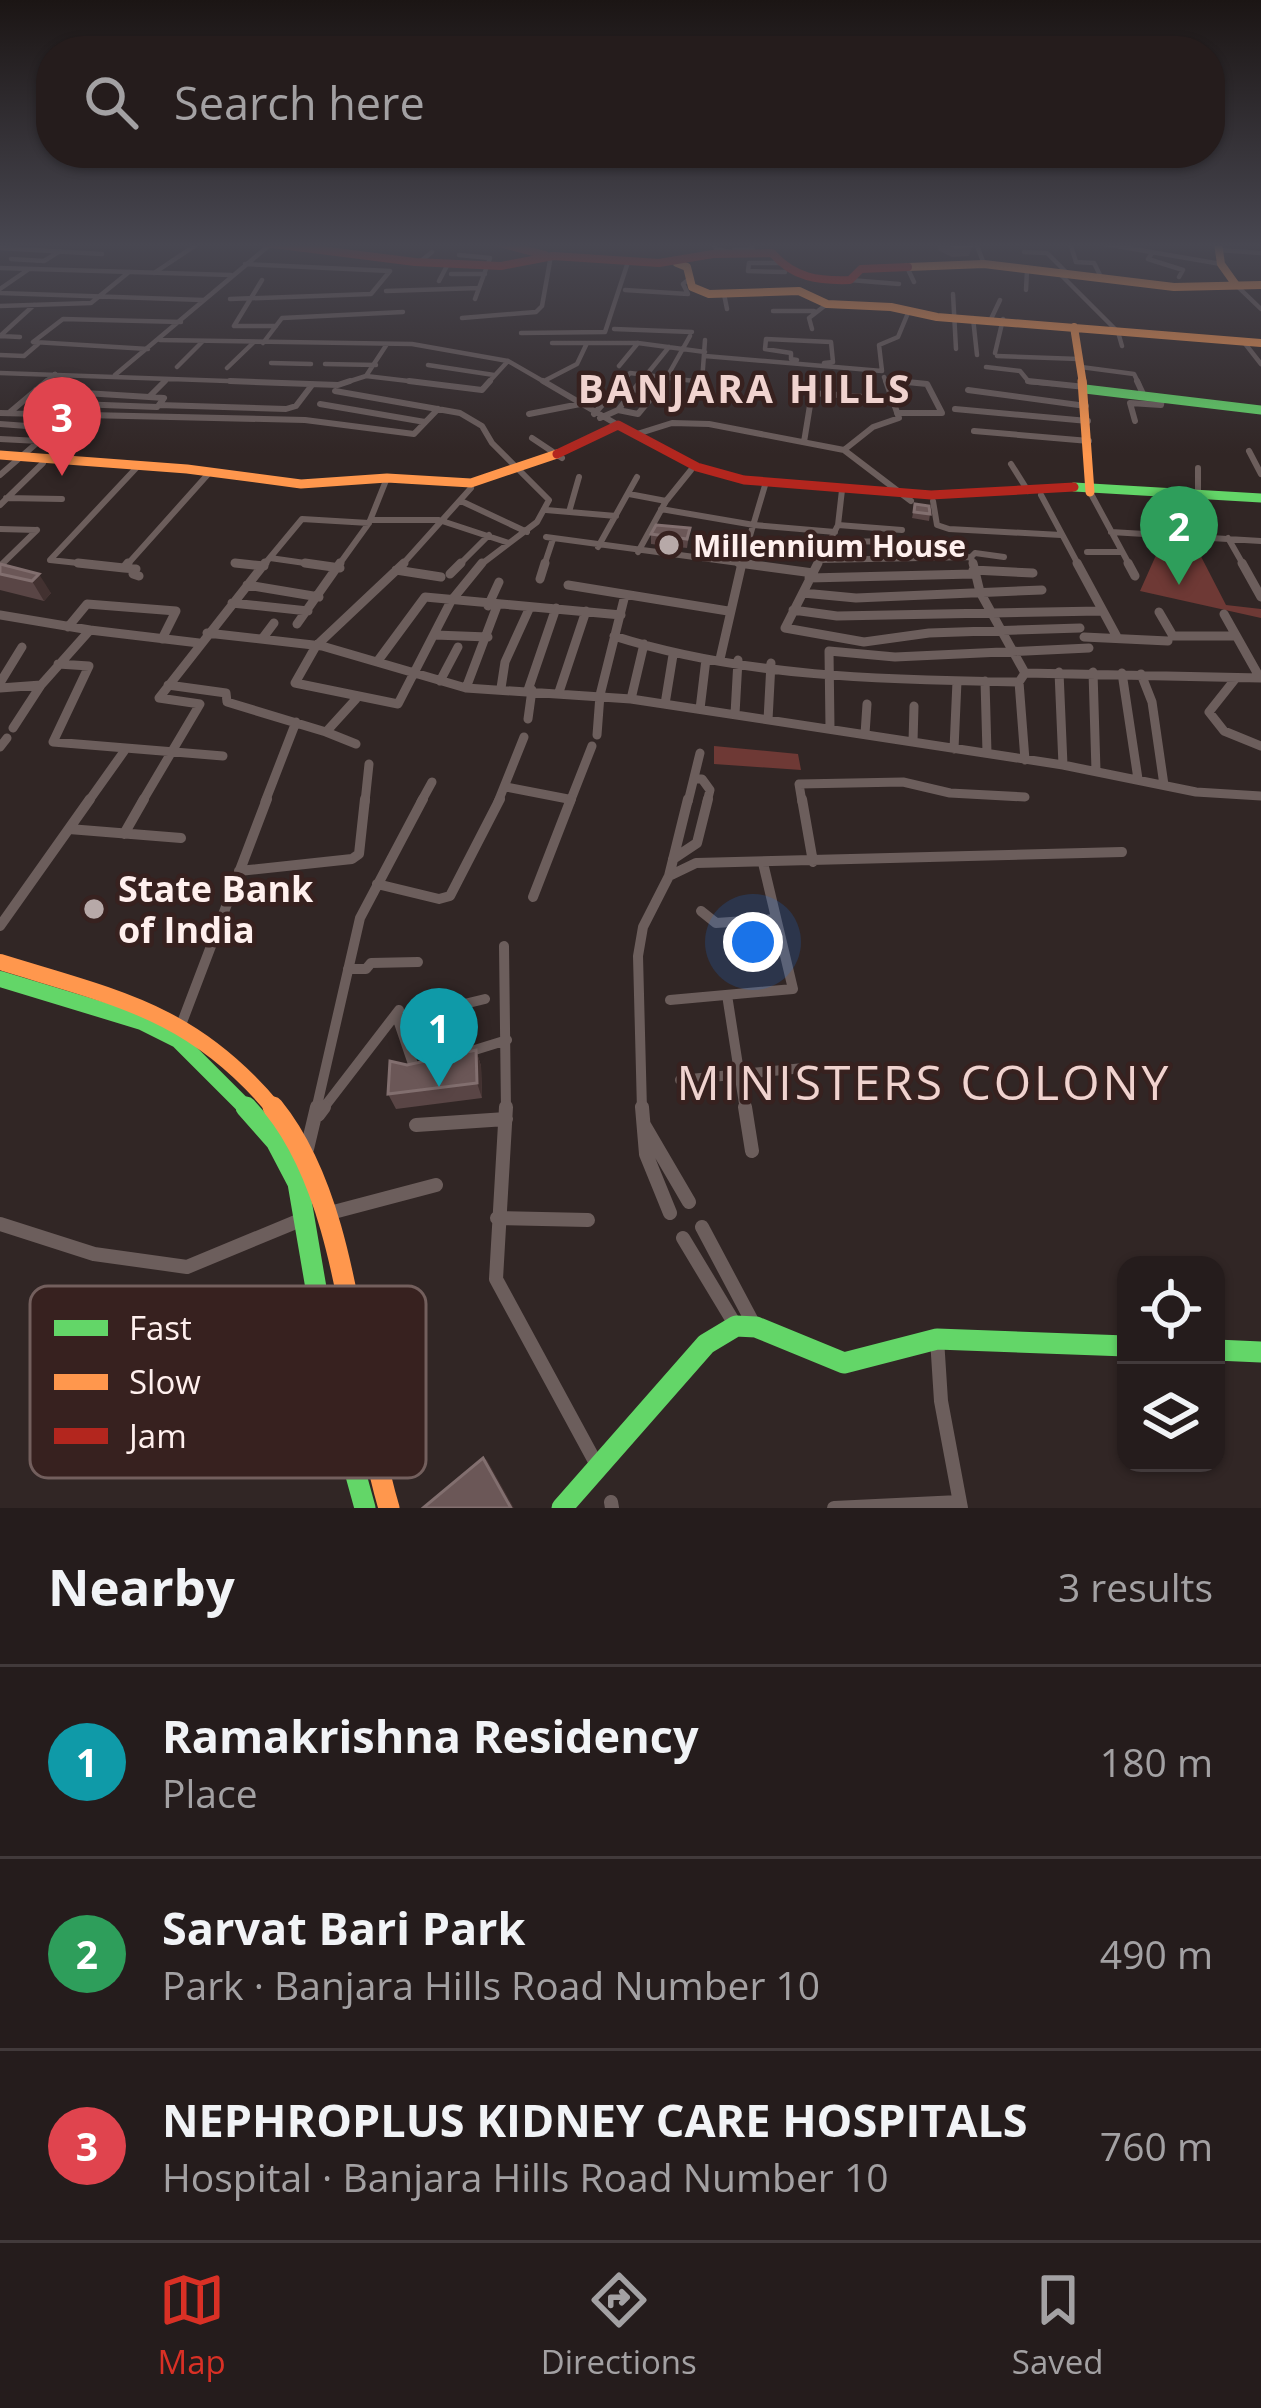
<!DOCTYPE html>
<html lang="en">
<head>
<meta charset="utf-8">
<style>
	body { margin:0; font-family:"Open Sans",sans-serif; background:#312929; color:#f1f3f6 }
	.controls { position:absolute; right:36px; bottom:36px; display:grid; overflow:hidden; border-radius:24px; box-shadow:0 3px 9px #0004 }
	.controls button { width:108px; height:108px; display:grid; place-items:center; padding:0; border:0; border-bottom:3px solid #423a3b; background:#251c1c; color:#f1f3f6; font:60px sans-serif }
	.you { position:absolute; left:753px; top:942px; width:42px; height:42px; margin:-30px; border:9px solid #fff; border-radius:50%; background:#1a73e8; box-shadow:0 0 0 18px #1a73e833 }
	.badge { display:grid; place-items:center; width:78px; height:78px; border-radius:50%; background:#d93025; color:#fff; font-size:39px; font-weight:700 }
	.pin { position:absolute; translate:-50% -99px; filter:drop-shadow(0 3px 6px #0008) }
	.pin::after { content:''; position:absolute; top:63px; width:42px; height:36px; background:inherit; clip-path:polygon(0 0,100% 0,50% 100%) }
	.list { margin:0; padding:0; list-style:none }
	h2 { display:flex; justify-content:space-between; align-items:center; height:156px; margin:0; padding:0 48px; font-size:51px }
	h2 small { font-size:39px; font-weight:400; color:#a3a1a3 }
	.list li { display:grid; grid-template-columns:78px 1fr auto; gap:36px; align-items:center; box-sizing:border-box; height:192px; padding:0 48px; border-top:3px solid #423a3b }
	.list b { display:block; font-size:45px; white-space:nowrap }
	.list p { margin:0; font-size:39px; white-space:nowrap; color:#a3a1a3 }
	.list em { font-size:39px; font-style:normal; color:#a3a1a3 }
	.icon { flex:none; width:66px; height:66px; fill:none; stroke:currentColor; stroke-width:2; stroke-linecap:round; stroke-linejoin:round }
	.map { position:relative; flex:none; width:1261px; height:1508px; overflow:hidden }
	.search { position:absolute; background:#251c1c; box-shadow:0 3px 9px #0004; left:36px; right:36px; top:36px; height:132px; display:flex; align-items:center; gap:30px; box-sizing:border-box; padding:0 42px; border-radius:48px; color:#a3a1a3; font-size:45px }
	.sheet { height:732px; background:#251c1c }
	nav { display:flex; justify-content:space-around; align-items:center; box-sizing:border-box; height:168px; border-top:3px solid #423a3b; background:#251c1c; font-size:33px; color:#a3a1a3 }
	nav a { display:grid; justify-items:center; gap:6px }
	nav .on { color:#d93025 }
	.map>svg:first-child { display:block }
</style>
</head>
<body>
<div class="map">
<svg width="1261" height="1508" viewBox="0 0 1261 1508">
	<rect width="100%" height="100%" fill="#312625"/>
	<!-- green -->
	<path fill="#6e3935" d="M1167 541H1193L1226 605 1261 609V618L1140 591 1161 544Z
		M714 746 798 754 801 770 714 764Z"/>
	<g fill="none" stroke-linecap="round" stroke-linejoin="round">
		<!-- street-far4 -->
		<path stroke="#6c5e5c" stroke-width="4.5" d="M713 243 716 249 735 253
			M976 243 984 264
			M1099 243 1221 264
			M1071 246 1076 262 1094 263 1101 277
			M0 248 102 254
			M734 250 753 249 750 243
			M1219 250 1261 253
			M1024 252 1047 253 1069 275
			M1152 253 1148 259 1183 270 1179 277
			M459 255 490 258 475 299
			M11 259 44 261 60 251
			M421 261 432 252
			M779 263H749L748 271 785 272
			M906 265 914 282
			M0 268 231 275
			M154 273 199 243
			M451 274H485
			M1061 275 1118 332 1122 346
			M262 280 234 326H276
			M850 280 899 284
			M439 281 449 262
			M1236 285 1261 309
			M0 289 29 269
			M625 290 688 294 683 284 689 279
			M1026 290 1027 270
			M386 291 479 288
			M0 293 203 300
			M724 294 727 309
			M953 294 956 349
			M230 299 371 294 390 271 245 264
			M0 306 91 303 129 272
			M773 311H814
			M462 318 536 312 542 306 550 261
			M973 318 977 355
			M991 319 1000 300
			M614 329 692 332
			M812 329 809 318 827 304
			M521 333 605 332 628 262
			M0 336 34 305
			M0 336 20 337
			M160 340 412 344 508 361 548 384
			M1243 341 1261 364
			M33 342 63 319 181 322
			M34 342 148 349
			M263 343 282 318 403 312
			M552 343H638L705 352
			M995 353 1003 319
			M0 355 24 356 38 344
			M705 356 882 371 879 345 898 337 908 313
			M997 356 1079 359
			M797 360 791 359V353L765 349 766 339 831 342 833 362 824 363
			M271 363 311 364
			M325 364 376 365
			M428 365 494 375
			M619 366 638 343
			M177 367 202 342
			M986 367 1020 371 1029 382 1053 384
			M1081 367 1134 374 1139 384
			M227 368 253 343
			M0 373 314 384
			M115 375 272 243
			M366 376 434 384
			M884 377 887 384
			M546 380 577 364 587 343
			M885 380 927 384
			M43 384 55 374
			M162 384 166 380
			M341 384 366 376 387 344
			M487 384 508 361
			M620 384 630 373 702 382 705 340
			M639 384 669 347
			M663 384 690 336"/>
		<!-- street-far3 -->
		<path stroke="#6c5e5c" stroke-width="6" d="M230 381 338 385 350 381
			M409 381 482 390 490 381
			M543 381 618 425
			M695 381H702
			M1028 381 1085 387
			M1137 381 1144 396
			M36 390 149 397
			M968 390 1086 406
			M335 391 460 413 482 426 492 443 549 500 537 522 479 566
			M50 403 157 407
			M320 404 425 422
			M159 405 286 409 296 406 312 385
			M159 405 164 398 149 397 165 381
			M955 409 1088 421
			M618 410 638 414 665 381
			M0 413 305 420 414 434 438 409
			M9 413 47 381
			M897 413H942L927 384 897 381
			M529 414 580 404
			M594 414 623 381
			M600 418 618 410 641 381
			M1135 421 1130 403 1161 405 1162 399
			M0 424 54 428
			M974 431 1089 441
			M637 434 672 423 709 424 844 450 911 501
			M532 438 562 458
			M0 439 39 441
			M804 442 812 393 891 399
			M844 450 873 427 899 418 886 381
			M1249 451 1261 474
			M1011 464 1028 491
			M1198 468V492
			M0 475 67 417
			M1090 492 1130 566
			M629 494 666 501
			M1041 495 1079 566
			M6 498 62 499
			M461 501 527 532
			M933 501 937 525 949 529 1061 535
			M0 505 43 463
			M661 509 754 525 835 532
			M546 510 616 516
			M569 512 579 477
			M371 520H439L509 543
			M838 525 902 530
			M0 529 37 530
			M1111 532 1261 541
			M546 537 761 566
			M1228 538 1244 566
			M829 542 902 541 909 558
			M598 547 637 477
			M638 552 666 501 691 470
			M1087 552H1122
			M971 557 975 553 1004 557
			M270 558 326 566
			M819 560 971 557 973 566
			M235 563 264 566
			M0 566 37 530
			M106 566 50 560 139 465
			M126 566 210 472
			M263 566 302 519 369 523
			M338 566 369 523 387 478
			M401 566 471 488
			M458 566 489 535
			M544 566 553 539
			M741 566 766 482
			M817 566 838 525 842 490"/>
		<!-- street-far2 -->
		<path stroke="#6c5e5c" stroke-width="9" d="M78 563 124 568 128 563
			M235 563 264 566
			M305 563 340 568
			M404 563 316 646 295 683 398 704 451 601 482 563
			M739 563 813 573
			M818 563 785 628 864 642 929 633 1080 628
			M973 563 980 592 1025 673
			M1077 563 1117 637
			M1128 563 1135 576
			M1242 563 1261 597
			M124 568 136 569 133 574 139 576
			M396 570 441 577
			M973 570 1033 573
			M450 574 461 563
			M809 578 973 574
			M540 579 545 563
			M247 585 319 597
			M568 585 728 611
			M803 593 856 598 1042 590
			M232 603 308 611
			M488 606 499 582
			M793 610 837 616 1101 611
			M1159 612 1173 636H1236
			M1224 614 1260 678
			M0 615 90 630
			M297 624 340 563
			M68 627 87 604 176 611 162 639
			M207 633 322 646 466 688 631 699 1063 765 1196 792 1261 796
			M435 635 488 637
			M614 636C742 677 885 680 1019 682L1025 673 1261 678
			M1084 637 1168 641
			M262 639 274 623
			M720 659 742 563
			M377 662 425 597 621 615
			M58 664 89 666 53 742 223 756
			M1059 672 1063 765
			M1093 672 1096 771
			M1122 673 1138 779
			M1141 674 1152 702 1164 785
			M1236 678 1209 712 1224 731 1261 746
			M440 681 458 647
			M985 681 987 753
			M1019 682 1025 760
			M0 683 22 647
			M168 685 226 693 227 702 326 732 356 699
			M0 688 41 685
			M466 688 497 606
			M501 688 505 662 530 607
			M528 690 556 608
			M559 692 586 611
			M631 699 644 644
			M665 704 673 655
			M700 709 706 659
			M735 714 738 660
			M528 719 532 690
			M768 720 771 663
			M13 728 41 685 90 630 199 643
			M830 728 829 651 895 657 1089 648
			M326 732 356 744
			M865 734 867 704
			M597 735 600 695 625 595
			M913 742 914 706
			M0 747 7 738
			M954 749 957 681
			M694 779H702L710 790 707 802
			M506 787 568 799
			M88 802 125 750
			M142 802 200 704 159 698 265 563
			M265 802 296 722
			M365 802 369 764
			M421 802 432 782
			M498 802 524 737
			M570 802 592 746
			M688 802 700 753
			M802 802 799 784 903 782 950 793 1025 797"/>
		<!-- street-far1 -->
		<path stroke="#6c5e5c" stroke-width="10" d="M802 799 813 862
			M69 829 181 838
			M124 834 144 799
			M673 859 697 843 708 799
			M239 871 352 859 359 854 365 799
			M669 876 696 863 1122 852
			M377 884 439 899 450 896 500 799
			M533 897 571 799
			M701 911 716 923 776 919
			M0 926 90 799
			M504 946 506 1110
			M348 969H366L371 963 418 962
			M727 995 745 1110
			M670 1000 793 989 763 863
			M181 1025 267 799
			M465 1053 507 1040
			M415 1070 398 1020 485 999
			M680 1080 804 1068
			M316 1110 360 918 423 799
			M322 1110 399 1010
			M642 1110 638 956 643 927 669 876 688 799"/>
		<!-- street -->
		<path stroke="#6c5e5c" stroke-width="14" d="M506 1107 496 1279 598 1467
			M642 1107 646 1154 670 1213
			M745 1107 752 1151
			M318 1115 324 1107
			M416 1125 506 1119
			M644 1125 689 1202
			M307 1149 317 1107
			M326 1214 436 1185
			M497 1218 588 1220
			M0 1224 94 1254 187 1267 303 1219
			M702 1227 753 1323
			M683 1238 736 1326
			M937 1339 941 1401 961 1508
			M611 1502 612 1508
			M834 1508 959 1502"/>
		<!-- fast-far2 -->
		<path stroke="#63d668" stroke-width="9" d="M1085 389 1261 410
			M1074 487 1261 498"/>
		<!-- fast-far1 -->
		<path stroke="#63d668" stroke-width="16" d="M0 979 142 1022 178 1040 248 1110"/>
		<!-- fast -->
		<path stroke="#63d668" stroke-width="21" d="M246 1107 276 1141 298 1183 335 1399 365 1508
			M1216 1350 1261 1352
			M562 1508 706 1344 736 1326 756 1327 844 1363 937 1339 1126 1346"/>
		<!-- slow-far3 -->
		<path stroke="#ff974d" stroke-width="8" d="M1218 243 1221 264 1236 285
			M677 263 687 267 692 287 709 294 799 291 827 304 891 307 937 317 1261 343
			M908 267 984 264 1174 287 1261 285
			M1074 327 1083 384"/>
		<!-- slow-far2 -->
		<path stroke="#ff974d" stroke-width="9" d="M1082 381 1090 492
			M0 455 187 469 301 484 387 478 471 483 557 454"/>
		<!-- slow-far1 -->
		<path stroke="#ff974d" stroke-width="16" d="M0 962C116 998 193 1011 275 1110"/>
		<!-- slow -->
		<path stroke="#ff974d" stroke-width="21" d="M273 1107C354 1207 352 1384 389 1508"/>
		<!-- jam-far1 -->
		<path stroke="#b3261e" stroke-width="8" d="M265 243 415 262 501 266 553 256 659 263 713 254 772 253C794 278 818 281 850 280L861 269 908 267
			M499 243 545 255"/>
		<!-- jam -->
		<path stroke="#b3261e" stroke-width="9" d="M557 454 618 425 697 467 744 480 931 495 1074 487"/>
	</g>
	<!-- wall -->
	<path fill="#594545" d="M937 243H973L969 256 952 257 938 250Z
		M915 504 930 514 929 521 912 518Z
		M690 528 687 548 651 544V534Z
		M0 564 51 593 44 601 0 590Z
		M476 1050 481 1066 482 1098 396 1109 388 1094 407 1065Z"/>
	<!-- shaded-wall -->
	<path fill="#423130" d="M39 574 51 593 44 601 32 581Z
		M476 1050 481 1066 482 1098 477 1083Z
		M483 1458 487 1460 514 1508H511Z"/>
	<!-- building -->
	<path fill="#6b5757" stroke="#826f6f" stroke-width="3" d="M946 243H973L972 246 955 247Z
		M915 504 929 506 930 514 914 512Z
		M656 525 690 528 687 539 651 534Z
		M0 564 39 574 32 581 0 574Z
		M476 1050 477 1083 388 1094 390 1061 407 1065Z
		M483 1458 511 1508H423Z"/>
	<!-- sky -->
	<linearGradient id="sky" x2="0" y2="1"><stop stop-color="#1b1514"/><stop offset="0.54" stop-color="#484751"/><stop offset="1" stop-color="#484751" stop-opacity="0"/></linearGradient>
	<rect width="1261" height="454" fill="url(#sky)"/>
	<!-- markers -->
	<g fill="#b7a9a8" stroke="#37211f" stroke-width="4.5">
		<circle cx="669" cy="545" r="12"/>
		<circle cx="94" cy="909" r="12"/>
	</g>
	<g text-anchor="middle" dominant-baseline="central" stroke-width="9" stroke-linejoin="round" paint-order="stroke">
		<!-- far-poi labels -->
		<g font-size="30" font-weight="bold" fill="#fff0ee" stroke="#37211f" text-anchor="start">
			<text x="693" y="545">Millennium House</text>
		</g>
		<!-- poi labels -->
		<g font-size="36" font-weight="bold" fill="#fff0ee" stroke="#37211f" text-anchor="start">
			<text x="118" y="888">State Bank<tspan x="118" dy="41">of India</tspan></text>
		</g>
		<!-- far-district labels -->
		<g font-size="39" font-weight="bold" letter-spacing="3" fill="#f0d3cf" stroke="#37211f">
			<text x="745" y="387">BANJARA HILLS</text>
		</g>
		<!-- near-neighbourhood labels -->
		<g font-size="48" letter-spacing="3" fill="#f0d3cf" stroke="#37211f">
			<text x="924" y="1081">MINISTERS COLONY</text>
		</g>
	</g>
	<!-- legend -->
	<rect x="30" y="1286" width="396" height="192" rx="18" fill="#37211f" stroke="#735f5d" stroke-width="3"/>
	<rect x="54" y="1320" width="54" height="16" fill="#63d668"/>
	<rect x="54" y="1374" width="54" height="16" fill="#ff974d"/>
	<rect x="54" y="1428" width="54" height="16" fill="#b3261e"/>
	<g font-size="33" fill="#fff0ee">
		<text x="129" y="1340">Fast</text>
		<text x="129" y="1394">Slow</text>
		<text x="129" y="1448">Jam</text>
	</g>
</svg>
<div class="controls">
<button><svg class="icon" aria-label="locate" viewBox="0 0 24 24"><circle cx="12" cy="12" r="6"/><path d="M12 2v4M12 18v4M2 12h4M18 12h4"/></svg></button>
<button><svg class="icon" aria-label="layers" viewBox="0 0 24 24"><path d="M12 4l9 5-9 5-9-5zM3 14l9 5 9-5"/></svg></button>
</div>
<div class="you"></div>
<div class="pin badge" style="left:439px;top:1087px;background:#0f9aa8">1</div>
<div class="pin badge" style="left:1179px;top:585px;background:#2e9e5b">2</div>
<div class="pin badge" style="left:62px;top:476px;background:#e0444e">3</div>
<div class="search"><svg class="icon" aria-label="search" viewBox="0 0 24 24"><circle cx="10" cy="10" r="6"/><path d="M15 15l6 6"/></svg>Search here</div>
</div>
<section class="sheet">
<h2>Nearby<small>3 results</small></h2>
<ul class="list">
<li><span class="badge" style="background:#0f9aa8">1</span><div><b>Ramakrishna Residency</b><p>Place</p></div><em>180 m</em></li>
<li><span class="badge" style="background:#2e9e5b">2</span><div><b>Sarvat Bari Park</b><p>Park · Banjara Hills Road Number 10</p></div><em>490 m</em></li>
<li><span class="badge" style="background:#e0444e">3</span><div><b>NEPHROPLUS KIDNEY CARE HOSPITALS</b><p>Hospital · Banjara Hills Road Number 10</p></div><em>760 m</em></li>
</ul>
</section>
<nav>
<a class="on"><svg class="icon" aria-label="map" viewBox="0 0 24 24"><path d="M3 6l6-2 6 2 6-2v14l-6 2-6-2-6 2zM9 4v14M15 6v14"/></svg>Map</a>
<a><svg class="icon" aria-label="directions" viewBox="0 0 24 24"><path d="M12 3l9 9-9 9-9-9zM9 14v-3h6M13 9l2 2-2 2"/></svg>Directions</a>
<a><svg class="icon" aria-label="saved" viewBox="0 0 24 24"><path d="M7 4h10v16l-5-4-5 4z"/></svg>Saved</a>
</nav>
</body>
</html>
